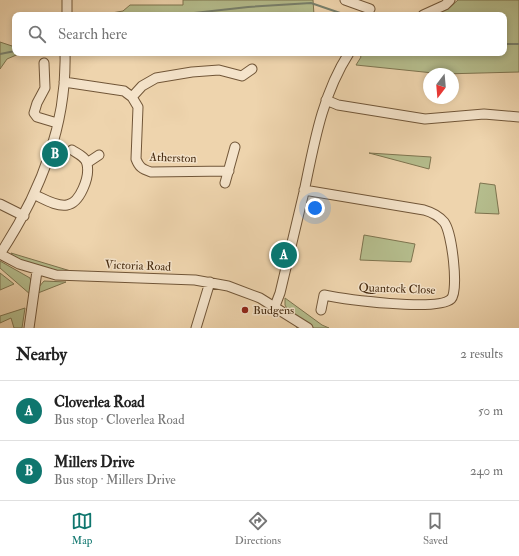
<!DOCTYPE html>
<html lang="en">
<head>
<meta charset="utf-8">
<style>
	body { margin:0; font-family:"IM FELL Double Pica",serif; background:#f2f2f2; color:#222 }
	.compass { position:absolute; left:423px; top:68px; width:36px; height:36px; border-radius:50%; background:#fff; box-shadow:0 2px 6px #0003; rotate:196deg }
	.you { position:absolute; left:315px; top:208px; width:14px; height:14px; margin:-10px; border:3px solid #fff; border-radius:50%; background:#1a73e8; box-shadow:0 0 0 6px #1a73e833 }
	.badge { display:grid; place-items:center; width:26px; height:26px; border-radius:50%; background:#0f766e; color:#fff; font-size:13px; font-weight:700 }
	.pin { position:absolute; translate:-50% -50%; border:2px solid #fff; box-shadow:0 1px 4px #0006 }
	.list { margin:0; padding:0; list-style:none }
	h2 { display:flex; justify-content:space-between; align-items:center; height:52px; margin:0; padding:0 16px; font-size:17px }
	h2 small { font-size:13px; font-weight:400; color:#767676 }
	.list li { display:grid; grid-template-columns:26px 1fr auto; gap:12px; align-items:center; box-sizing:border-box; height:60px; padding:0 16px; border-top:1px solid #e0e0e0 }
	.list b { display:block; font-size:15px; white-space:nowrap }
	.list p { margin:0; font-size:13px; white-space:nowrap; color:#767676 }
	.list em { font-size:13px; font-style:normal; color:#767676 }
	.icon { flex:none; width:22px; height:22px; fill:none; stroke:currentColor; stroke-width:2; stroke-linecap:round; stroke-linejoin:round }
	.map { position:relative; flex:none; width:519px; height:328px; overflow:hidden }
	.search { position:absolute; background:#fff; box-shadow:0 2px 6px #0003; left:12px; right:12px; top:12px; height:44px; display:flex; align-items:center; gap:10px; box-sizing:border-box; padding:0 14px; border-radius:8px; color:#767676; font-size:15px }
	.sheet { height:172px; background:#fff }
	nav { display:flex; justify-content:space-around; align-items:center; box-sizing:border-box; height:56px; border-top:1px solid #e0e0e0; background:#fff; font-size:11px; color:#767676 }
	nav a { display:grid; justify-items:center; gap:2px }
	nav .on { color:#0f766e }
	.map>svg:first-child { display:block }
</style>
</head>
<body>
<div class="map">
<svg width="519" height="328" viewBox="0 0 519 328">
	<rect width="100%" height="100%" fill="#eed4ad"/>
	<filter id="stains"><feTurbulence type="fractalNoise" baseFrequency=".005" numOctaves="4"/><feColorMatrix values="0 0 0 0 .2 0 0 0 0 .09 0 0 0 0 .02 0 0 0 .5 -.17"/></filter>
	<radialGradient id="worn" r=".72"><stop offset=".6" stop-color="#630" stop-opacity="0"/><stop offset="1" stop-color="#630" stop-opacity=".3"/></radialGradient>
	<!-- green -->
	<path fill="#b5bd8d" stroke="#7e744f" d="M183 0H313L314 15H100L123 11 130 5H183Z
		M458 0H519V72L443 74 356 65 361 57 359 53H504V15H432L449 8Z
		M0 42 15 47V53H21L7 59 0 69Z
		M369 153 431 157 429 169Z
		M480 183 495 185 499 214 475 213Z
		M364 235 415 244 411 262 360 260Z
		M11 253 74 272 75 273C62 272 15 266 11 253Z
		M0 261 30 278 31 282V295L0 268Z
		M0 273 14 284 0 290Z
		M44 281 66 282 38 293V288Z
		M285 298 322 325 329 328H297L285 305Z
		M25 308 22 328H14L11 318 0 323V316Z"/>
	<g fill="none" stroke-linecap="round" stroke-linejoin="round">
		<!-- stream -->
		<path stroke="#78806c" stroke-width="2" d="M176 15 248 7 311 3 346 15
			M504 44H519
			M0 54 15 51"/>
		<!-- street casing -->
		<g stroke="#715638" stroke-width="11">
			<path id="street" d="M345 0 370 9
				M67 15V0
				M423 15 445 5 450 0
				M44 63 45 88 37 103 34 113 37 117 57 123
				M64 82 124 91 132 97 138 107 136 159C139 167 142 169 151 172L229 171
				M132 97 142 86 156 78 192 72 219 70 242 76 252 69
				M326 100 338 105 425 119 484 114 519 117
				M87 163 99 155
				M225 183 235 147
				M304 190 424 210C431 212 439 216 444 222 452 232 459 291 451 299 437 312 343 299 324 295L321 310
				M35 195C44 199 57 207 67 205 80 203 90 177 87 164 86 157 78 154 72 150
				M0 204 24 216
				M0 254 19 264 56 275 195 280 228 286 260 298 308 328
				M0 254C39 195 67 126 65 53
				M275 306 280 293C288 259 296 226 304 192 314 144 322 95 349 53
				M29 328 37 271
				M196 328 210 282"/>
		</g>
		<!-- street -->
		<use href="#street" stroke="#f4e3ca" stroke-width="9"/>
	</g>
	<!-- markers -->
	<circle fill="#8f2418" stroke="#f4e3ca" stroke-width="1.5" cx="245" cy="310" r="4"/>
	<g text-anchor="middle" dominant-baseline="central" stroke-width="3" stroke-linejoin="round" paint-order="stroke">
		<!-- street labels -->
		<g font-size="12" fill="#472c11" stroke="#f4e3ca">
			<text transform="translate(173 158) rotate(2)">Atherston</text>
			<text transform="translate(138 266) rotate(2)">Victoria Road</text>
			<text transform="translate(397 289) rotate(2)">Quantock Close</text>
		</g>
		<!-- poi labels -->
		<g font-size="12" fill="#472c11" stroke="#f4e3ca" text-anchor="start">
			<text x="253" y="310">Budgens</text>
		</g>
	</g>
	<rect width="100%" height="100%" filter="url(#stains)"/>
	<rect width="100%" height="100%" fill="url(#worn)"/>
</svg>
<svg class="compass" viewBox="-18 -18 36 36"><path d="M0-13l5 13h-10z" fill="#e53935"/><path d="M0 13l5-13h-10z" fill="#767676"/></svg>
<div class="you"></div>
<div class="pin badge" style="left:284px;top:255px">A</div>
<div class="pin badge" style="left:55px;top:154px">B</div>
<div class="search"><svg class="icon" aria-label="search" viewBox="0 0 24 24"><circle cx="10" cy="10" r="6"/><path d="M15 15l6 6"/></svg>Search here</div>
</div>
<section class="sheet">
<h2>Nearby<small>2 results</small></h2>
<ul class="list">
<li><span class="badge">A</span><div><b>Cloverlea Road</b><p>Bus stop · Cloverlea Road</p></div><em>50 m</em></li>
<li><span class="badge">B</span><div><b>Millers Drive</b><p>Bus stop · Millers Drive</p></div><em>240 m</em></li>
</ul>
</section>
<nav>
<a class="on"><svg class="icon" aria-label="map" viewBox="0 0 24 24"><path d="M3 6l6-2 6 2 6-2v14l-6 2-6-2-6 2zM9 4v14M15 6v14"/></svg>Map</a>
<a><svg class="icon" aria-label="directions" viewBox="0 0 24 24"><path d="M12 3l9 9-9 9-9-9zM9 14v-3h6M13 9l2 2-2 2"/></svg>Directions</a>
<a><svg class="icon" aria-label="saved" viewBox="0 0 24 24"><path d="M7 4h10v16l-5-4-5 4z"/></svg>Saved</a>
</nav>
</body>
</html>
